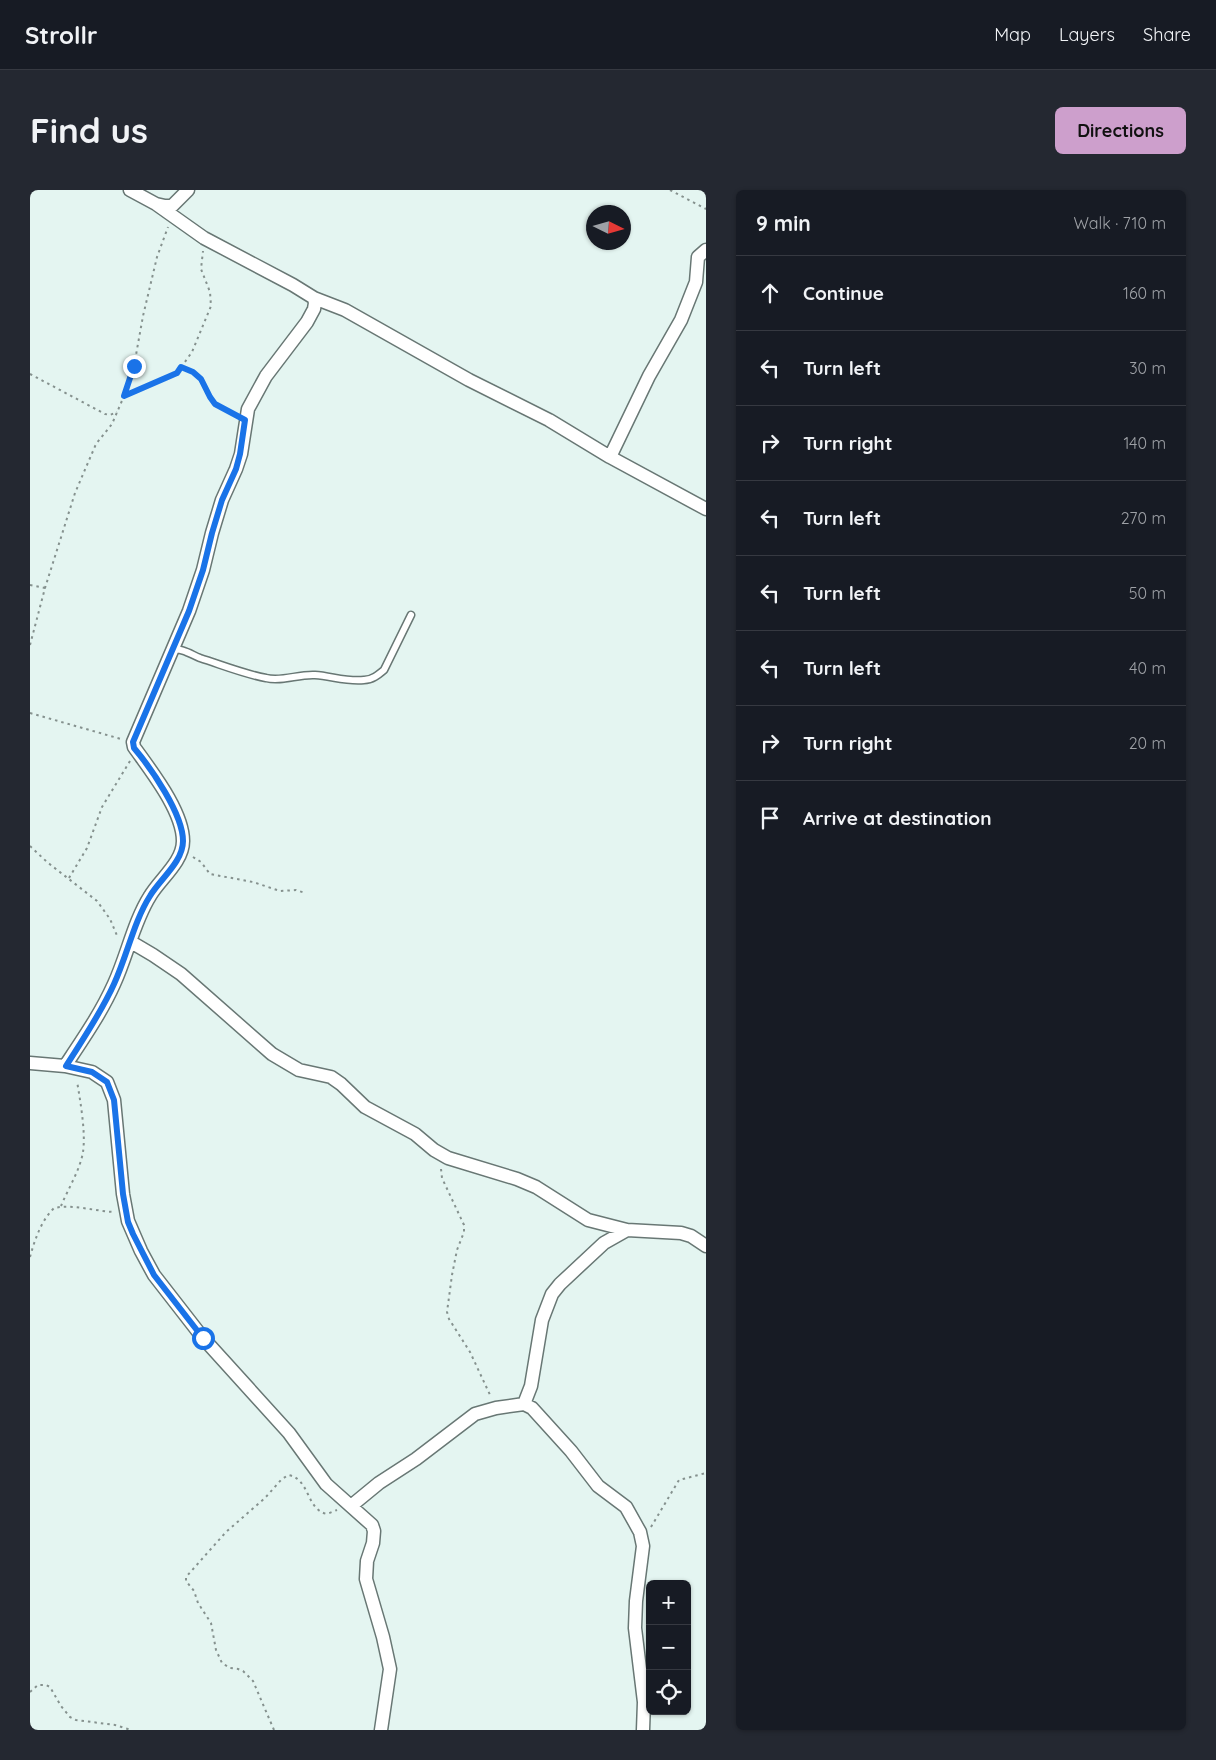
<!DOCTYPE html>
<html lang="en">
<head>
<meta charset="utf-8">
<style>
	body { margin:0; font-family:Quicksand,sans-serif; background:#242831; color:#f1f3f6 }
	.controls { position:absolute; right:15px; bottom:15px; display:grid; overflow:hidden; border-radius:8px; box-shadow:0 1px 4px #0004 }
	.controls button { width:45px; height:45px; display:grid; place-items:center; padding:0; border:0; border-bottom:1px solid #363941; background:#171b24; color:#f1f3f6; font:25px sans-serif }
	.compass { position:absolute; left:556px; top:15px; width:45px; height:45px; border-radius:50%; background:#171b24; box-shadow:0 1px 4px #0004; rotate:95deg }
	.stop { position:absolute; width:15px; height:15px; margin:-11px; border:4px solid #1a73e8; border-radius:50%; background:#fff }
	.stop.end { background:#1a73e8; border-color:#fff; box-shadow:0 1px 5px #0008 }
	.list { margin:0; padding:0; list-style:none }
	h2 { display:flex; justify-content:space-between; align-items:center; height:65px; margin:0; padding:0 20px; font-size:21px }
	h2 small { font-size:16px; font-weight:400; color:#9ea1a6 }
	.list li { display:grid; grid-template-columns:32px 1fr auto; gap:15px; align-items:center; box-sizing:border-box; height:75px; padding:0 20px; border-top:1px solid #363941 }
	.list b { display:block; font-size:19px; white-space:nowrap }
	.list em { font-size:16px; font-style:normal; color:#9ea1a6 }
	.icon { flex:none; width:28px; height:28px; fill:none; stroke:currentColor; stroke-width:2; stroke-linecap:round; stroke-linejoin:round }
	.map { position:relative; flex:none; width:676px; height:1540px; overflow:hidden; border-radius:8px }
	header { display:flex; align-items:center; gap:30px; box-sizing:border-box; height:70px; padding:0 25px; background:#171b24; border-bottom:1px solid #363941 }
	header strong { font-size:24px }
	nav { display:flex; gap:28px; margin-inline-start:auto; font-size:18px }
	.intro { display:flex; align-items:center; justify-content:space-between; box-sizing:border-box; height:120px; padding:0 30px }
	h1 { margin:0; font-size:35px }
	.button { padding:12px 22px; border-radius:8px; background:#cd9fcc; color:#111; font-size:18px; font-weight:700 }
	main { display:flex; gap:30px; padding:0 30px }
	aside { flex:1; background:#171b24; border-radius:8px; box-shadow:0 1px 4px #0004 }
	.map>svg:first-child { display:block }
</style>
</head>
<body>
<header>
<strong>Strollr</strong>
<nav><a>Map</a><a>Layers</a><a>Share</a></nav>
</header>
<div class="intro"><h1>Find us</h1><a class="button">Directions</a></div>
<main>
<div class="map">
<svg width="676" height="1540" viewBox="0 0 676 1540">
	<rect width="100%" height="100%" fill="#e4f5f1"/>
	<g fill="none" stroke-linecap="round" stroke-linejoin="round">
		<!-- service casing -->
		<g stroke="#687774" stroke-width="9">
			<path id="service" d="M142 460C153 458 160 464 170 468 192 475 214 484 236 488 252 492 268 484 285 485 301 486 317 492 334 490 342 490 348 485 354 480L381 425"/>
		</g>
		<!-- minor casing -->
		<g stroke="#687774" stroke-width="15">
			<path id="minor" d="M100 0 126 14 174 48 263 95 284 108 315 120 439 190 519 230 580 267 676 319
				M126 14 135 16H142L158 0
				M580 267 619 186 651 130 666 92 668 67 676 60
				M101 752 123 765 151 784 242 864 269 880 301 887 311 894 335 917 385 944 404 960 418 968 487 989 506 997 558 1030 597 1040 651 1043 661 1046 676 1056
				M0 873 35 876 62 882 77 892 84 910 93 1004 98 1031 111 1061 124 1085 173 1148 259 1243 296 1294 342 1335 344 1341 343 1353 337 1371 336 1389 353 1447 360 1479 351 1540
				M35 876C53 849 71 823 84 794 97 766 104 731 120 706 130 689 153 672 153 651 153 621 121 581 104 557L103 552 159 421 173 380 182 343 192 310 206 279 211 264 218 219 236 186 277 132 284 119 285 113 284 108
				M494 1214 501 1196 512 1130 522 1104 530 1094 574 1053 597 1040
				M321 1316 349 1293 386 1269 445 1224 466 1218 494 1214 502 1218 541 1261 568 1296 596 1317 610 1342 613 1356 606 1411 605 1438 614 1512 613 1540"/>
		</g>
		<!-- path -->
		<path stroke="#85918e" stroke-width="2" stroke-dasharray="2.5 4" stroke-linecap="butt" d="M640 0 676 19
			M151 177 163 183 171 189 179 207 185 214 204 224
			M0 184 75 224 80 225 87 222
			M94 206 147 183 162 162 181 116 180 102 171 79 173 61
			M0 395 15 398
			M0 455 15 398 45 303 66 254 82 234 94 206 104 176 113 126 127 67 138 37
			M0 523 91 549
			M0 656 17 672 67 711 80 729 88 748
			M163 667 171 672 180 684 223 692 250 701 266 700 275 703
			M39 688 57 658 72 617 100 571
			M411 979 412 988 434 1035V1042L427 1060 422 1085 417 1122 419 1129 440 1162 461 1207
			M31 1016C38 999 50 980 53 962 56 942 50 910 47 891
			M0 1067C5 1049 11 1031 24 1018 43 1014 64 1021 84 1022
			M621 1337 649 1290 676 1283
			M0 1502 8 1495H16L20 1497 31 1516 40 1527 46 1530 85 1535 101 1540
			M244 1540 223 1491 213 1481 208 1479 200 1478 192 1473 186 1460 181 1433 168 1413 164 1401 156 1391V1387L196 1342 235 1308 251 1290 258 1285C280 1288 276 1320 297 1324L307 1320"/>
		<!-- service -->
		<use href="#service" stroke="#fff" stroke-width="6"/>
		<!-- minor -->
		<use href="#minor" stroke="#fff" stroke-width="12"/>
	</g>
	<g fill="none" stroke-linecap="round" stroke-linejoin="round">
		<!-- route -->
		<path stroke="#1a73e8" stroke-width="6" d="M104 176 94 206 147 183 151 177 163 182 171 189 180 207 185 214 215 230 210 264 206 279 192 310 182 343 173 380 159 421 103 552 104 558C121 578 153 624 153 651 153 672 130 689 120 706 104 731 97 766 84 794 71 823 53 849 36 876L62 882 77 892 84 910 93 1004 98 1032 103 1044 124 1085 173 1148"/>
	</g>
</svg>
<div class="controls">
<button>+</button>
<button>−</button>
<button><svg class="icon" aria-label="locate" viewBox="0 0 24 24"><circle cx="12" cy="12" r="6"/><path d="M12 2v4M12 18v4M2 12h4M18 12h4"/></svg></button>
</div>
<svg class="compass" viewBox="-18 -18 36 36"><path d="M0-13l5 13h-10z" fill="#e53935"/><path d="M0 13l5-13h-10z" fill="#9ea1a6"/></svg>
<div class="stop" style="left:173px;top:1148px"></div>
<div class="stop end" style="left:104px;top:176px"></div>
</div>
<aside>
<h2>9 min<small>Walk · 710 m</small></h2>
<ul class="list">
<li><svg class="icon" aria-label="ahead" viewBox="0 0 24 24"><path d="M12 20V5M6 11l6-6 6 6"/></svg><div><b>Continue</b></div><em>160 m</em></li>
<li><svg class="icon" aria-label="left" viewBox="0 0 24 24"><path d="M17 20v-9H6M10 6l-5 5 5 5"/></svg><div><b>Turn left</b></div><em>30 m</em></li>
<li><svg class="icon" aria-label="right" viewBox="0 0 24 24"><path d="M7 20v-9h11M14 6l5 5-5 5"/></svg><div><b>Turn right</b></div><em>140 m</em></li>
<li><svg class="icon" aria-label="left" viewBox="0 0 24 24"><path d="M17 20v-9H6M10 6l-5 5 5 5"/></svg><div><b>Turn left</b></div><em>270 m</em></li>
<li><svg class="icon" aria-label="left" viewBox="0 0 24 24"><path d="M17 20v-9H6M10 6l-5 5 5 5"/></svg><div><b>Turn left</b></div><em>50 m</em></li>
<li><svg class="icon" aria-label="left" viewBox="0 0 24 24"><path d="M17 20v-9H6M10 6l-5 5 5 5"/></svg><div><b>Turn left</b></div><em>40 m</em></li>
<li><svg class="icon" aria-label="right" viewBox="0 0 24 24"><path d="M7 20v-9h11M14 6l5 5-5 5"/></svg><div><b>Turn right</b></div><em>20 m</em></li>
<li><svg class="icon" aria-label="arrive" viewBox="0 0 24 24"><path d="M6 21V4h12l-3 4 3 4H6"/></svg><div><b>Arrive at destination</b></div></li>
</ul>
</aside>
</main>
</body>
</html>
